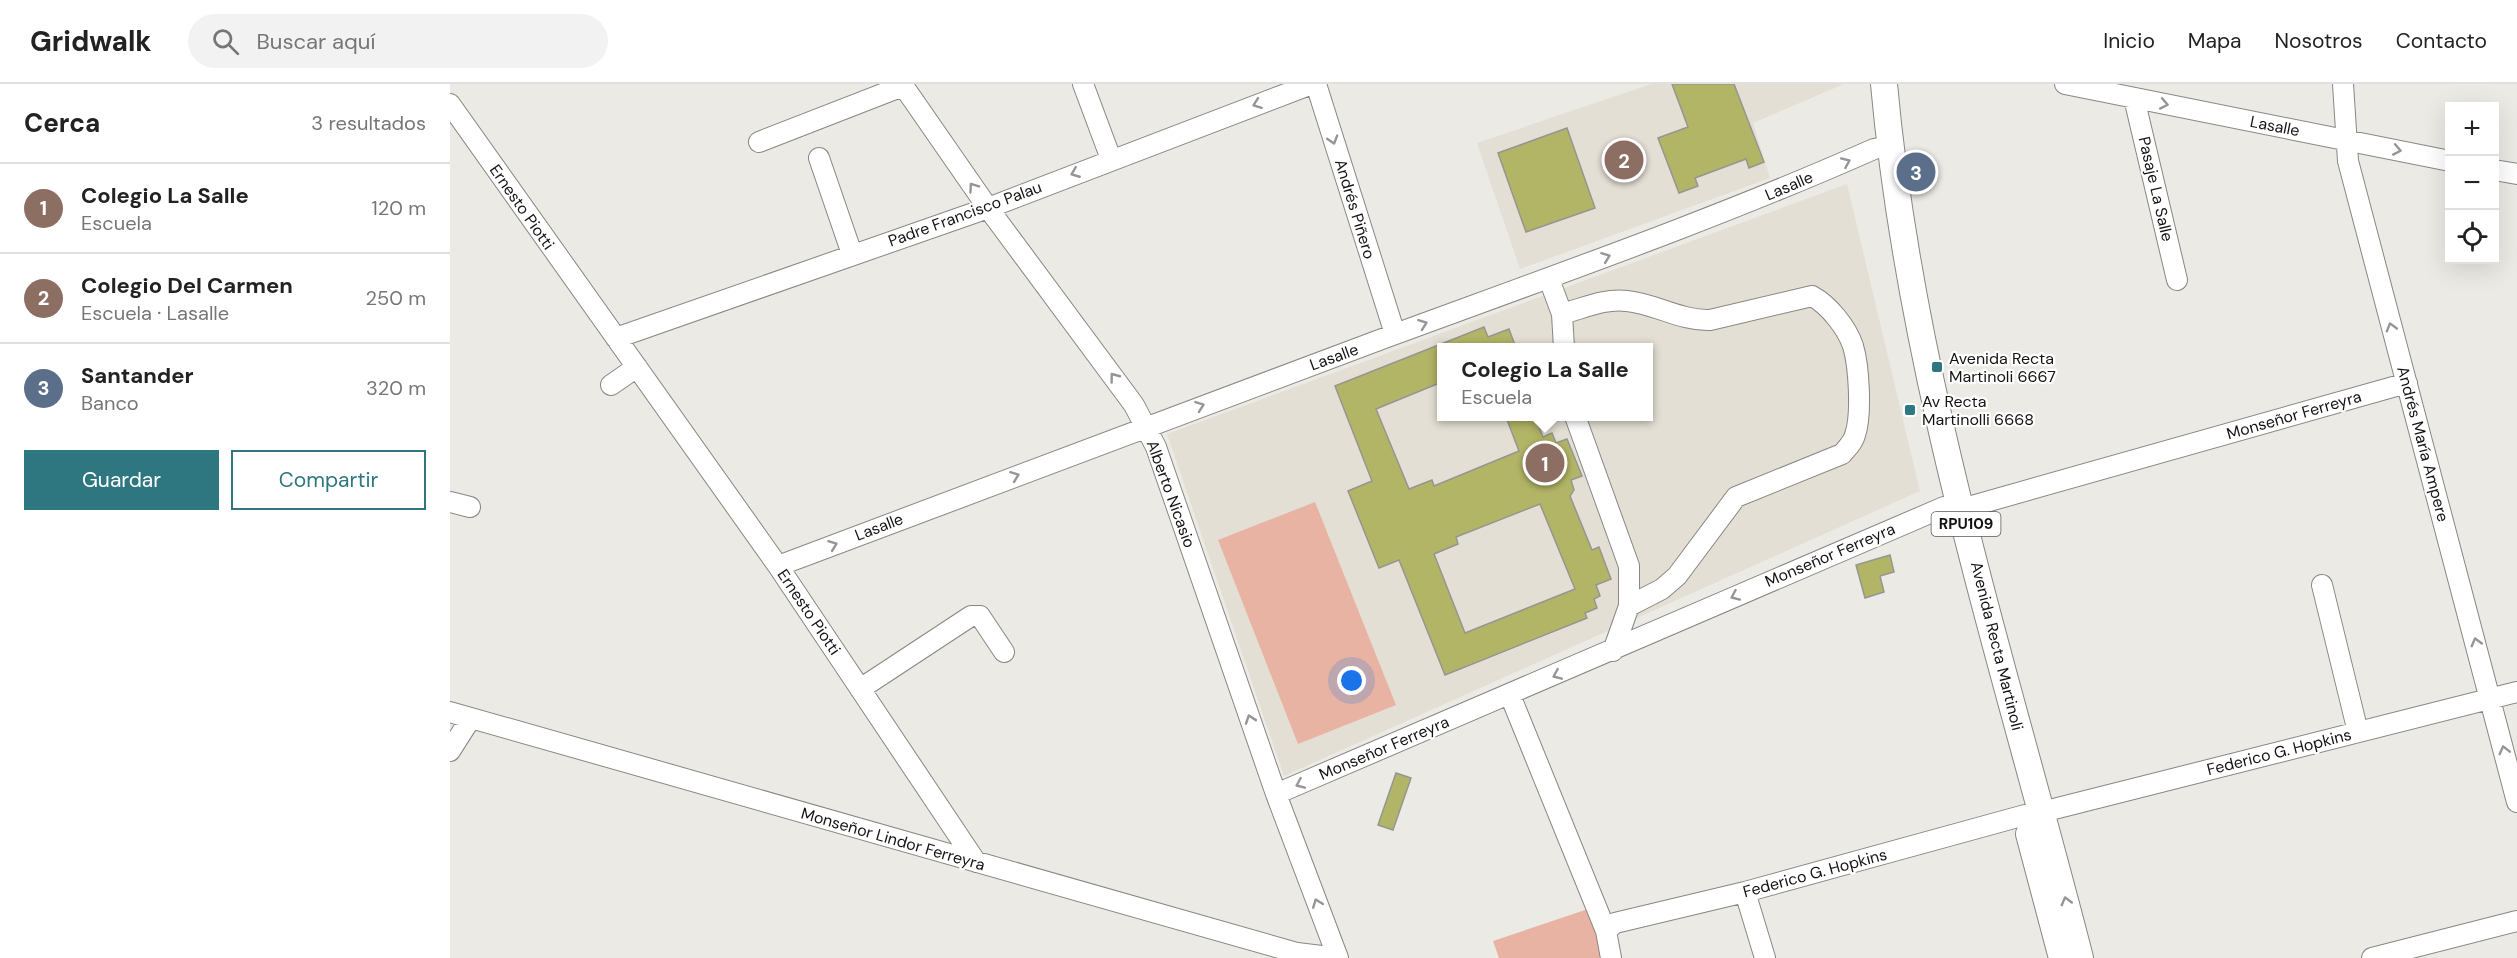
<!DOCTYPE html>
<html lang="es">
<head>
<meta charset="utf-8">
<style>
	body { margin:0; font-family:"DM Sans",sans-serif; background:#f2f2f2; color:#222 }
	.controls { position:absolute; right:18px; top:18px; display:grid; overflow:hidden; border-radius:0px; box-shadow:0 6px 24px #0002 }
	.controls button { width:54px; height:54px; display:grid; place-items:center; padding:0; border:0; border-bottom:2px solid #e0e0e0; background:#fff; color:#222; font:30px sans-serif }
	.you { position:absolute; left:902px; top:597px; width:21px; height:21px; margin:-15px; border:4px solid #fff; border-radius:50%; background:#1a73e8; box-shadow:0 0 0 9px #1a73e833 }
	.badge { display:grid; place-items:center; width:39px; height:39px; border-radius:50%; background:#2f7780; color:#fff; font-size:20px; font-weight:700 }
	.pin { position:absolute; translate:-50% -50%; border:3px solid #fff; box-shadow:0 2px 6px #0006 }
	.popup { position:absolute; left:987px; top:259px; width:216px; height:78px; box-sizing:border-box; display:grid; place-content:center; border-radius:0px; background:#fff; filter:drop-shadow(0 2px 4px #0005); font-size:20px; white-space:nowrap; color:#767676 }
	.popup b { font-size:22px; color:#222 }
	.popup::after { content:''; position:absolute; left:50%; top:100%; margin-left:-12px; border:12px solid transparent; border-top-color:#fff }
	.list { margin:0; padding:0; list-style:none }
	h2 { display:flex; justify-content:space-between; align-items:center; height:78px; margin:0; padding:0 24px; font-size:26px }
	h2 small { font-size:20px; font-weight:400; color:#767676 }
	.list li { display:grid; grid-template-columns:39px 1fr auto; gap:18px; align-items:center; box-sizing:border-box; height:90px; padding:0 24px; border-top:2px solid #e0e0e0 }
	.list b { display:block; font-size:22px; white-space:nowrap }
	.list p { margin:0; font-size:20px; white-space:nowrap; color:#767676 }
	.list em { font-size:20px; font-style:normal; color:#767676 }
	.actions { display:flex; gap:12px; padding:18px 24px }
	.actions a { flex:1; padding:14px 0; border:2px solid #2f7780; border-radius:0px; text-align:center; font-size:21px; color:#2f7780 }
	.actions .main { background:#2f7780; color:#fff }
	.icon { flex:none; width:33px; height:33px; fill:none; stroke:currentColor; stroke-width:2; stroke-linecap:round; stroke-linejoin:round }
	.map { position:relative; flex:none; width:2067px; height:874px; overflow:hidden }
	header { display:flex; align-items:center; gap:36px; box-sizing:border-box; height:84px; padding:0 30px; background:#fff; border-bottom:2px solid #e0e0e0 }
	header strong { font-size:28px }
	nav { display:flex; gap:33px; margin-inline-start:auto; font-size:21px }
	.search { width:420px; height:54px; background:#f2f2f2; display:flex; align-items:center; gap:15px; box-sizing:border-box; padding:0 21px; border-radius:33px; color:#767676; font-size:22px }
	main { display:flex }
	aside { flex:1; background:#fff }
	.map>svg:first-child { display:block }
</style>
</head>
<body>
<header>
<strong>Gridwalk</strong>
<div class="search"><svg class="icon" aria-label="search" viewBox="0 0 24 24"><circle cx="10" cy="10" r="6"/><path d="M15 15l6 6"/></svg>Buscar aquí</div>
<nav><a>Inicio</a><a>Mapa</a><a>Nosotros</a><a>Contacto</a></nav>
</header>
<main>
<aside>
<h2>Cerca<small>3 resultados</small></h2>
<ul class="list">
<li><span class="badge" style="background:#8d6e63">1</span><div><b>Colegio La Salle</b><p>Escuela</p></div><em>120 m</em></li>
<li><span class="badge" style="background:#8d6e63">2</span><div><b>Colegio Del Carmen</b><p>Escuela · Lasalle</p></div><em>250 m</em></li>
<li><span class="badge" style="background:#5c6f8a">3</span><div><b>Santander</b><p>Banco</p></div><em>320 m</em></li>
</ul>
<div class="actions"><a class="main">Guardar</a><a>Compartir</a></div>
</aside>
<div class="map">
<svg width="2067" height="874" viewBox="0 0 2067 874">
	<rect width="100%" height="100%" fill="#eceae5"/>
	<!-- built -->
	<path fill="#e4dfd4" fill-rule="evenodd" d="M1201 0H1394L1303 39 1320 94 1070 185 1027 59Z
		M1397 100 1470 407 834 692 717 350ZM992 264H1198V332H992Z"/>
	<!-- green -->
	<path fill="#e8b3a2" d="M865 418 946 621 848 660 768 456Z
		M1138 825 1155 874H1049L1043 857Z"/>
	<!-- building -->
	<path fill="#b2b566" stroke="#959691" stroke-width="1.5" fill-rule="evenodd" d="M1222 0H1284L1314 78 1299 84 1296 75 1245 94 1248 102 1229 109 1208 54 1238 43Z
		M1117 44 1145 124 1076 148 1048 69Z
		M1034 243 1038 253 1059 245 1066 264H992V298L926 325 959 405 982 396 984 402 1069 367 1056 333H1085L1093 353 1102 349 1106 359 1117 355 1132 392 1121 396 1124 406 1120 412 1142 466 1149 463 1161 495 1146 501 1150 512 1144 515 1147 524 1135 529 1137 534 995 591 949 476 929 484 898 407 922 397 885 302ZM1090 420 1125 505 1015 549 984 470 1008 460 1006 453Z
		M1440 471 1444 488 1430 492 1434 508 1415 514 1406 481Z
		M946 689 961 694 943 746 928 741Z"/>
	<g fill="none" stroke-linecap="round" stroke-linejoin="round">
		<!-- minor casing -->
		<g stroke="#898783" stroke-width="22">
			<path id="minor" d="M452 0 538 124 684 321 706 363 826 710 888 874
				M633 0 661 75
				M866 0 945 250
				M1615 0 2000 77
				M1893 0 1898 77 2067 718
				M1684 14 1727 196
				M0 20 328 482 526 778
				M309 58 453 2
				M369 74 402 170
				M2044 86 2067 90
				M1099 195 1112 230 1114 264
				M1112 230C1134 224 1155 214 1177 217 1206 220 1231 237 1260 236L1362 212C1379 221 1397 244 1403 262 1409 282 1412 331 1405 351 1403 359 1397 364 1392 370L1286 413 1227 492 1212 505 1179 522
				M166 254 538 124 862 0
				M161 301 187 283
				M1125 332 1179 482V522L1163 567
				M0 418 20 423
				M328 482C532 404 736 327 940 252 1103 192 1266 135 1424 65L1440 62
				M1872 501 1908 648
				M410 605 521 532H530L554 568
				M1060 611 1156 847 1161 874
				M0 628 847 869 888 874
				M0 667 21 634
				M826 710 1494 423 1511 425 1957 299
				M1592 728 2067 608
				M1295 808 1315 874
				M1156 847 1165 839 1295 808 1575 731
				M1922 874 2067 837"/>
		</g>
		<!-- major casing -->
		<g stroke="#898783" stroke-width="28">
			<path id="major" d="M1434 0C1461 299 1556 585 1630 874
				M1579 750 1612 874"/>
		</g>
		<!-- minor -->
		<use href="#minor" stroke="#fff" stroke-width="20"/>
		<!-- major -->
		<use href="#major" stroke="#fff" stroke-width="26"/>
	</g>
	<!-- one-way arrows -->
	<defs><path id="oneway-chevron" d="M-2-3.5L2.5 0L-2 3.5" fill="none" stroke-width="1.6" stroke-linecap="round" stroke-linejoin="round" transform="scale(1.5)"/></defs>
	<g stroke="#959594">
		<use href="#oneway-chevron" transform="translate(807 20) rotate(160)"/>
		<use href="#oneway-chevron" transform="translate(1714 20) rotate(11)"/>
		<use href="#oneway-chevron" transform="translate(883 56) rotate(73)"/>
		<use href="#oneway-chevron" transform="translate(1947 66) rotate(11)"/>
		<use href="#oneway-chevron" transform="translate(1396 78) rotate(-24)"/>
		<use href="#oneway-chevron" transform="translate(625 89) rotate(158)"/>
		<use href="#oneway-chevron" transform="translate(523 103) rotate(-125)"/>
		<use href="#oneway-chevron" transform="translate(1156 173) rotate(-21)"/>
		<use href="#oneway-chevron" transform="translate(973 240) rotate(-20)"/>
		<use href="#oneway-chevron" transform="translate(1941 243) rotate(-106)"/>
		<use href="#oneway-chevron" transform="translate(664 293) rotate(-127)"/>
		<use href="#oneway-chevron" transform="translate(750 322) rotate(-20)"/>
		<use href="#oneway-chevron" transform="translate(565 392) rotate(-21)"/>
		<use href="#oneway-chevron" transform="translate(383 461) rotate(-21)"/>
		<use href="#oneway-chevron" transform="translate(1285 512) rotate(156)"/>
		<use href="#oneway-chevron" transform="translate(2026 558) rotate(-105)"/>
		<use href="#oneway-chevron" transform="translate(1107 591) rotate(157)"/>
		<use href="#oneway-chevron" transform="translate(800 635) rotate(-109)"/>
		<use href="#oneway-chevron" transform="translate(2054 666) rotate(-104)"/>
		<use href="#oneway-chevron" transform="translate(850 700) rotate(157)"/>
		<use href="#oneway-chevron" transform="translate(1616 817) rotate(-105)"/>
		<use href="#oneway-chevron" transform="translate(867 819) rotate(-111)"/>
	</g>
	<!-- markers -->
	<g fill="#2f7780" stroke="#fff" stroke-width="2">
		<rect x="1481" y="277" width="12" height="12" rx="3"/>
		<rect x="1454" y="320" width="12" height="12" rx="3"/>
	</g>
	<g text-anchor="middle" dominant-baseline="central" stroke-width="4.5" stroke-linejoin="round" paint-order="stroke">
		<!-- shield labels -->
		<rect fill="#fff" stroke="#5a5a59" stroke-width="1.5" x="1481.5" y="428" width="69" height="24" rx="4.5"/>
		<g font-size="15" font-weight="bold" fill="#141312">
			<text x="1516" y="440">RPU109</text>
		</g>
		<!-- street labels -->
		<g font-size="16" fill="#141312" stroke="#fff">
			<text transform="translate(1825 42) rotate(11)">Lasalle</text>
			<text transform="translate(1339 102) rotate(-23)">Lasalle</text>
			<text transform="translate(1706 105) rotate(77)">Pasaje La Salle</text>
			<text transform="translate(72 123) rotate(55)">Ernesto Piotti</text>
			<text transform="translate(905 125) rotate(73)">Andrés Piñero</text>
			<text transform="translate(515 130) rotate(-20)">Padre Francisco Palau</text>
			<text transform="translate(884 273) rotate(-20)">Lasalle</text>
			<text transform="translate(1844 331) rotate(-16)">Monseñor Ferreyra</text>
			<text transform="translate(1973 360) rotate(75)">Andrés María Ampere</text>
			<text transform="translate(721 410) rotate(70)">Alberto Nicasio</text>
			<text transform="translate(429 443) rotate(-21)">Lasalle</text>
			<text transform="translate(1380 471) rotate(-23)">Monseñor Ferreyra</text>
			<text transform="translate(359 528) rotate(56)">Ernesto Piotti</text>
			<text transform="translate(1547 562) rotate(76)">Avenida Recta Martinoli</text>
			<text transform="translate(934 664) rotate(-23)">Monseñor Ferreyra</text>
			<text transform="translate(1829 668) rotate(-14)">Federico G. Hopkins</text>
			<text transform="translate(443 755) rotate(16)">Monseñor Lindor Ferreyra</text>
			<text transform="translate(1365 789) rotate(-15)">Federico G. Hopkins</text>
		</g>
		<!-- poi labels -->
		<g font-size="16" fill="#141312" stroke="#fff" text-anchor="start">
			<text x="1499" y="274">Avenida Recta<tspan x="1499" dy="18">Martinoli 6667</tspan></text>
			<text x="1472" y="317">Av Recta<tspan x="1472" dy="18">Martinolli 6668</tspan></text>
		</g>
	</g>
</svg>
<div class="controls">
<button>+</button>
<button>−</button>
<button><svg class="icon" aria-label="locate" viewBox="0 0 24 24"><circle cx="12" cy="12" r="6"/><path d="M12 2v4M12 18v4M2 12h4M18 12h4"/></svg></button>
</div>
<div class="you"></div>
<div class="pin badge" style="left:1095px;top:379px;background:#8d6e63">1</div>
<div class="popup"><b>Colegio La Salle</b>Escuela</div>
<div class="pin badge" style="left:1174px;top:76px;background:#8d6e63">2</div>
<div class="pin badge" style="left:1466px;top:88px;background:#5c6f8a">3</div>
</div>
</main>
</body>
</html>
